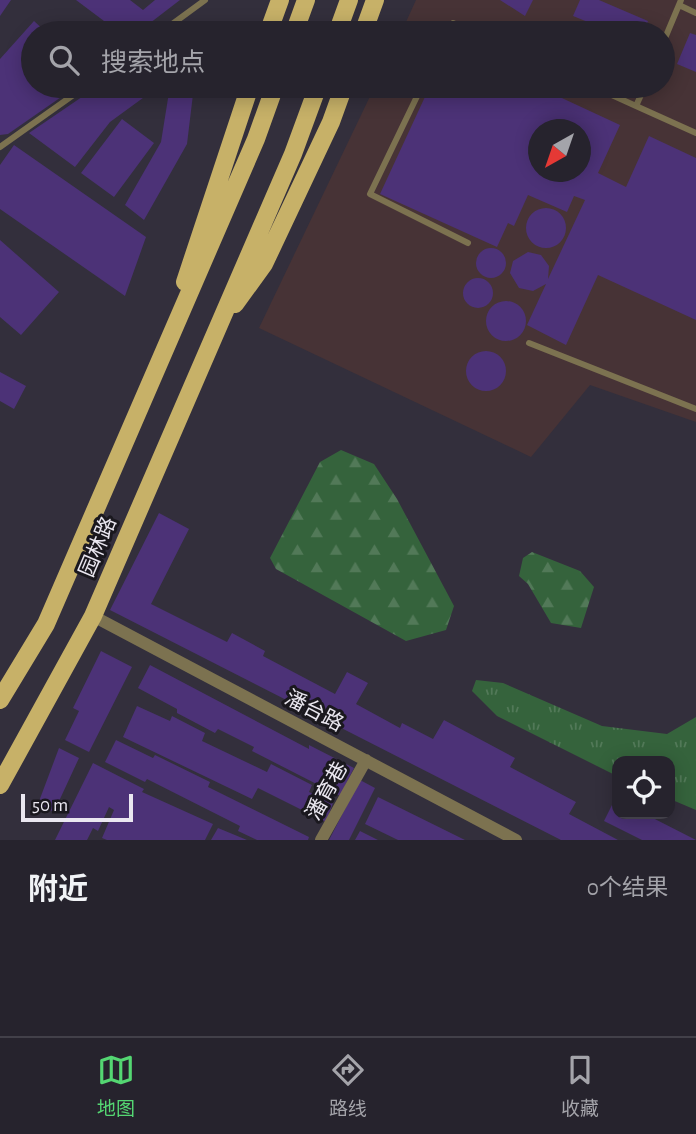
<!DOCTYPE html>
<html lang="zh">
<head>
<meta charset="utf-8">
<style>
	body { margin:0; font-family:"Alegreya Sans","Noto Sans SC",sans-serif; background:#2e2b35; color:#f1f3f6 }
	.controls { position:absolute; right:21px; bottom:21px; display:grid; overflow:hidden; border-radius:14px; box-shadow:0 4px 18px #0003 }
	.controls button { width:63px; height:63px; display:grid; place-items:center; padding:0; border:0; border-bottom:2px solid #424049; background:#26232d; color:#f1f3f6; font:35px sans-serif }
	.compass { position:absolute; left:528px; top:119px; width:63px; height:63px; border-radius:50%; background:#26232d; box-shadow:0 4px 18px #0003; rotate:220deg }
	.scale { position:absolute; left:21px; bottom:18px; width:112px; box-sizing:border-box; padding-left:7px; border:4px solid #eae7f0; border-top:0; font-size:19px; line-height:24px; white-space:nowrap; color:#eae7f0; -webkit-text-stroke:5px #1a181e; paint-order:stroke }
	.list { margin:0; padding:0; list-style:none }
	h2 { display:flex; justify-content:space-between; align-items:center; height:91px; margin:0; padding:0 28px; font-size:30px }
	h2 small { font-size:23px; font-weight:400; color:#a4a4aa }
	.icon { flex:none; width:38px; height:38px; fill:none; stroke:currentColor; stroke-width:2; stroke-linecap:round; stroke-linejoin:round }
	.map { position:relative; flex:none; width:696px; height:840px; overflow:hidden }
	.search { position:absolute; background:#26232d; box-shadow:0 4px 18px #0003; left:21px; right:21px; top:21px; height:77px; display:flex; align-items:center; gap:18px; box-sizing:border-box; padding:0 24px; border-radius:38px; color:#a4a4aa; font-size:26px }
	.sheet { height:196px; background:#26232d }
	nav { display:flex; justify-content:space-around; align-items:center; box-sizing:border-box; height:98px; border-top:2px solid #424049; background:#26232d; font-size:19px; color:#a4a4aa }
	nav a { display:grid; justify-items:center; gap:4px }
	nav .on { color:#54d672 }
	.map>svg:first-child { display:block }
</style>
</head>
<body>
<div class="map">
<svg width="696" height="840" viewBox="0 0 696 840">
	<defs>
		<pattern id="grass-tufts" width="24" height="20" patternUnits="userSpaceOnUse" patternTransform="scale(1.75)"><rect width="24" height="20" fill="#35633c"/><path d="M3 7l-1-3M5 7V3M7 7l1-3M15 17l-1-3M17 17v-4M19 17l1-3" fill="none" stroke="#527958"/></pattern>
		<pattern id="forest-firs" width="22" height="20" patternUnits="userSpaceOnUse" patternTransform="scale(1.75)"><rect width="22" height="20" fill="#35633c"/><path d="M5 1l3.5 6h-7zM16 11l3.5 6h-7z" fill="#527958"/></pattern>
	</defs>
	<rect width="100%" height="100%" fill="#332f3c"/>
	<!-- industrial -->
	<path fill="#473336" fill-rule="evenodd" d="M416 0H696V422L590 385 531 457 259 328 375 86H663V33H401ZM538 130H580V172H538Z"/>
	<!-- grass -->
	<path fill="url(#grass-tufts)" d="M476 680 503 683 602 726 667 734 696 717V810L670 799V761H617V776L497 716 472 691Z"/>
	<!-- forest -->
	<path fill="url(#forest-firs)" d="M341 450 374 464 397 499 454 606 446 630 406 641 276 569 270 558 320 462Z
		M532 552 580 571 594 587 581 628 551 623 528 584 519 576 523 558Z"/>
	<!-- building -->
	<path fill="#4c3277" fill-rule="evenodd" d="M0 0H11L0 16Z
		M76 0H130L143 10 155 0H180L137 33H120Z
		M500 0H533L525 16Z
		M580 0H599L648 21 643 33H615L573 16Z
		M34 21 47 33H33V86H77L8 134 0 135V59Z
		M690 33 696 35V72L677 64Z
		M98 86H139L147 95 110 122 75 167 29 133Z
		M170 86H194L187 144 144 220 125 205 161 142Z
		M430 86H536L620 125 598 173 626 187 649 136 696 158V320L598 275 566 345 527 325 546 284 533 291 519 288 510 273 513 261 528 252 541 255 549 266 548 279 585 200 574 196 567 212 528 195 514 226 508 223 497 247 380 194ZM538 130H580V172H538Z
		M122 119 154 143 114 197 81 173Z
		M14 145 146 237 125 296 0 209V165Z
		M526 228a20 20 0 1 1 40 0a20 20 0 1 1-40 0Z
		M0 240 59 292 21 335 0 317Z
		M476 263a15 15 0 1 1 30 0a15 15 0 1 1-30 0Z
		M463 293a15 15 0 1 1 30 0a15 15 0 1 1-30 0Z
		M486 321a20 20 0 1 1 40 0a20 20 0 1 1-40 0Z
		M466 371a20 20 0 1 1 40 0a20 20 0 1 1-40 0Z
		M0 372 26 386 14 409 0 401Z
		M159 513 189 529 151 604 227 642 232 633 265 651 263 656 335 694 347 672 368 683 356 704 400 728 402 723 433 739 444 720 515 758 510 767 576 802 569 814 618 840H561L110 610Z
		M101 651 132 667 89 752 65 740 79 711 73 708Z
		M150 665 309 749V745L354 768 340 796 252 751 254 747 218 729 215 733 177 713V709L138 688Z
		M137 706 170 721 172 716 205 733 202 741 267 772 271 764 312 785 309 792 333 803 326 822 258 788 252 799 123 737Z
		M116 740 153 758 155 755 210 782 208 787 309 837 308 840H257L238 831 240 826 147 779 145 782 105 762Z
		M59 748 79 758 54 812 38 804Z
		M93 763 144 789 142 792 213 824 205 840H107L102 838 114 810 109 807 98 831 93 828 87 840H55Z
		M360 780 375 788 349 840H329Z
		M378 797 465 840H398L365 824Z
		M615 799 617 814H645L696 840H642L604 821Z
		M218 828 247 840H211Z
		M360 831 378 840H355Z"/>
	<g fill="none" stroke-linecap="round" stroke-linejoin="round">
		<!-- service -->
		<path stroke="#7c7250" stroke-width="6" d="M679 5 696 13
			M160 33 205 0
			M448 33 453 23 476 33
			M663 43 681 0
			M422 86 370 194 468 243
			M592 86 636 106 645 86
			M636 106 696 133
			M0 147 86 86
			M529 343 696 409"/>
		<!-- minor -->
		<path stroke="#7c7250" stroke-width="12" d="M93 616 516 840
			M321 840 366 760"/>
		<!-- primary -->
		<path stroke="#c7b168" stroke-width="18" d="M268 33 280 0
			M294 33 306 0
			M337 33 349 0
			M363 33 375 0
			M185 282 250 86
			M235 304 264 264 331 122 344 86
			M0 700 46 624 256 139 275 86
			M0 785 93 616 293 154 318 86"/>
	</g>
	<g text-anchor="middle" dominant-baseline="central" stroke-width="6" stroke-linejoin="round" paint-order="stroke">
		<!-- street labels -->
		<g font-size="21" fill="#eae7f0" stroke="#1a181e">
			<text transform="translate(98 547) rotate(-67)">园林路</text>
			<text transform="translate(314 711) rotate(28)">潘台路</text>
			<text transform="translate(327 791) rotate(-61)">潘育巷</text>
		</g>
	</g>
</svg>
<div class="controls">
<button><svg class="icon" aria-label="locate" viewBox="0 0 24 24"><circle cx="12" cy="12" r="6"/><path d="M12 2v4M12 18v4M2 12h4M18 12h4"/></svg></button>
</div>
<svg class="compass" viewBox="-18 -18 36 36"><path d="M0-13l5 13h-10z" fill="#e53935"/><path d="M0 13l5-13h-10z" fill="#a4a4aa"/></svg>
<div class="scale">50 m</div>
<div class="search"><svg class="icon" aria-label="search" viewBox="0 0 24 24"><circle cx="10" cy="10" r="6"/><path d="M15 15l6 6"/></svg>搜索地点</div>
</div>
<section class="sheet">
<h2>附近<small>0个结果</small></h2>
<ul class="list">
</ul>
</section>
<nav>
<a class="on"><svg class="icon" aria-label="map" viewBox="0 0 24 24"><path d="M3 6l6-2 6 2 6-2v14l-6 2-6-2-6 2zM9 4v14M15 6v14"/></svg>地图</a>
<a><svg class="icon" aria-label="directions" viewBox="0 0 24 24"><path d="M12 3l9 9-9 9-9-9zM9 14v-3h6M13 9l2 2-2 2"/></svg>路线</a>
<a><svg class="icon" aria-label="saved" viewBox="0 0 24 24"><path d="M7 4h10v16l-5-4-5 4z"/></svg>收藏</a>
</nav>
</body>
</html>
